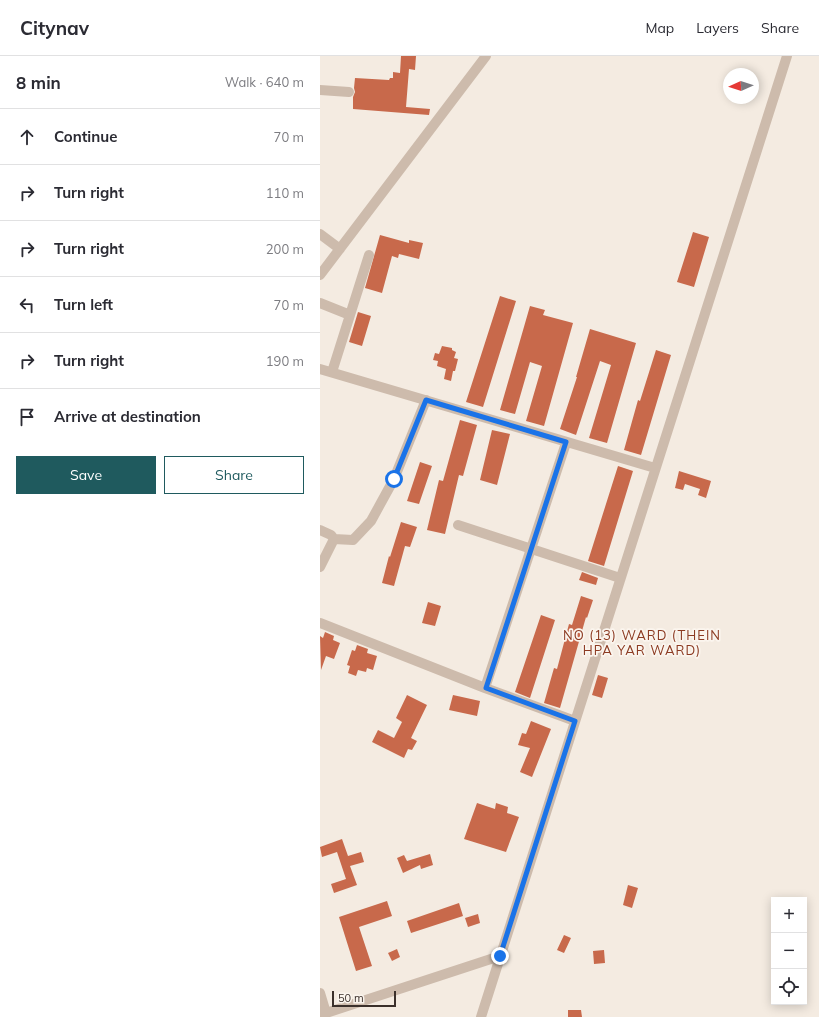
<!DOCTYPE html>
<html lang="en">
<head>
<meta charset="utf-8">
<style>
	body { margin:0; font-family:Mulish,sans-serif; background:#f2f2f3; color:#2b2b33 }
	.controls { position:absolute; right:12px; bottom:12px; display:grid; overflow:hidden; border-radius:0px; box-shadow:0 2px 10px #0003 }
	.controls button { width:36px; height:36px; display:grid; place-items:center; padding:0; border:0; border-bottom:1px solid #e1e1e2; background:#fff; color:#2b2b33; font:20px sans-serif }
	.compass { position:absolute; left:403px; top:12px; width:36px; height:36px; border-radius:50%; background:#fff; box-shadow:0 2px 10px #0003; rotate:267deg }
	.scale { position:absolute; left:12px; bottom:10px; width:64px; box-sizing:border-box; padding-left:4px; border:2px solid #3b302b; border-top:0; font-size:11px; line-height:14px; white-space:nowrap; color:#3b302b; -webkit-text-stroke:3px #fbf5ee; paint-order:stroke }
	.stop { position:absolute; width:12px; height:12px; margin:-9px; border:3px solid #1a73e8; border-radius:50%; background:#fff }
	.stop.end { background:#1a73e8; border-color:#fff; box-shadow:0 1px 4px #0008 }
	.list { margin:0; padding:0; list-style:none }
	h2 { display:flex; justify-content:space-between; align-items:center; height:52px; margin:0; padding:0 16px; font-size:17px }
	h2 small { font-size:13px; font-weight:400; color:#7c7c81 }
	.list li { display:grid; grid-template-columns:26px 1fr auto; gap:12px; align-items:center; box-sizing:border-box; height:56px; padding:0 16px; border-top:1px solid #e1e1e2 }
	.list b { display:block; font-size:15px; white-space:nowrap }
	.list em { font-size:13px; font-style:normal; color:#7c7c81 }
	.actions { display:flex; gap:8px; padding:12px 16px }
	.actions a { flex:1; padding:9px 0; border:1px solid #1f5a5e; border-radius:0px; text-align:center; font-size:14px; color:#1f5a5e }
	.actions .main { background:#1f5a5e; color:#fff }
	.icon { flex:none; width:22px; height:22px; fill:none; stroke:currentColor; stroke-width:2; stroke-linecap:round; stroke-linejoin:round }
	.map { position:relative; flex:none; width:499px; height:961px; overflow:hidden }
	header { display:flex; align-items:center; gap:24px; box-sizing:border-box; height:56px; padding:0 20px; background:#fff; border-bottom:1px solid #e1e1e2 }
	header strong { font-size:19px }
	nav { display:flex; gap:22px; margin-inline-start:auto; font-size:14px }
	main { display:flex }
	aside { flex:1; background:#fff }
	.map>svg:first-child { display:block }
</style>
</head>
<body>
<header>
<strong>Citynav</strong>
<nav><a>Map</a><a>Layers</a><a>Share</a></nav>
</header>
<main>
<aside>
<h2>8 min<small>Walk · 640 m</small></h2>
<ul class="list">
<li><svg class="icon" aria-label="ahead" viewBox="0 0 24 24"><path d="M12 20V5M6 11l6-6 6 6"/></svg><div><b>Continue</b></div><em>70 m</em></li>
<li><svg class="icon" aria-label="right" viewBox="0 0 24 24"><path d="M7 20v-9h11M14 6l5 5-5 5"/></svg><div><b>Turn right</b></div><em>110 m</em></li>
<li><svg class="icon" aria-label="right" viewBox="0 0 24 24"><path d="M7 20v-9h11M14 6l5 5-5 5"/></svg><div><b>Turn right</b></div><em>200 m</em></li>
<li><svg class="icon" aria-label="left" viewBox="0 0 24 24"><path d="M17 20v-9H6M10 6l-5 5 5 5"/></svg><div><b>Turn left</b></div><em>70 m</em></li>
<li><svg class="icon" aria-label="right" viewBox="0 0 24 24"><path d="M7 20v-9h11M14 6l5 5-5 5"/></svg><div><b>Turn right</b></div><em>190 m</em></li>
<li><svg class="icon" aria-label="arrive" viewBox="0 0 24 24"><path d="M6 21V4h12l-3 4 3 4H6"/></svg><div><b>Arrive at destination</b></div></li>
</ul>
<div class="actions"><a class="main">Save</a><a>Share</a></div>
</aside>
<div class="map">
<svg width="499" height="961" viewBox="0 0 499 961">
	<rect width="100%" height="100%" fill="#f4ebe1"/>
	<!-- building -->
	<path fill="#c8694b" d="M81 0H96L95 14 89 13 86 51 110 53 109 59 33 53V41L35 36 34 32 35 22 69 24 70 22H73V16L80 17Z
		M373 176 389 181 374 231 357 226Z
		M60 179 89 187V184L103 187 99 203 79 198 78 202 72 200 62 237 45 232Z
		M180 240 196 245 163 351 146 346Z
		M210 250 225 254 223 259 253 267 224 370 206 365 222 310 210 306 195 358 180 354Z
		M38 256 51 260 42 290 29 286Z
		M270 273 316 287 287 387 269 382 291 309 280 305 256 379 240 373 257 321H256Z
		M122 290 132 292V294L136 296 134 302 138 303 135 315H133L131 325 124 323 126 313 117 310 118 305 113 304 115 297 119 298Z
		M336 294 351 299 321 399 304 394 318 344 320 345Z
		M140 364 157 369 143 420 139 419 125 478 107 474 119 424 123 425Z
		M172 374 190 378 177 429 160 424Z
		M100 406 112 410 99 448 87 445Z
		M298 410 313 415 284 510 268 505Z
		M359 415 391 425 386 442 378 439 380 433 365 428 363 434 355 432Z
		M81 466 97 471 90 491 85 490 74 530 62 527 69 500 70 501Z
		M262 516 278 522 276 529 259 524Z
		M261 540 273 544 267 562 266 561 240 652 224 647 234 612 237 613 249 568 252 569Z
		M108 546 121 550 115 570 102 567Z
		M221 559 235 564 210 642 195 636Z
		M5 576 14 580 13 584 20 587 14 603 6 600 1 614 0 580 3 582Z
		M37 589 48 593 47 597 57 600 53 614 47 612 46 616 38 614 36 620 28 617 30 610 27 609 32 594 35 595Z
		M278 619 288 622 282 642 272 639Z
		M87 639 107 649 91 682 97 685 92 694 88 693 84 702 52 686 58 674 74 682 82 666 76 662Z
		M133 639 160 645 157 660 129 654Z
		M211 665 231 673 212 721 200 716 210 692 198 689 202 677 206 678Z
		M157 747 175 753 176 747 188 751 187 757 199 761 186 796 144 783Z
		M22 783 28 800 41 796 44 806 30 810 37 829 14 837 11 828 26 823 17 796 2 801 0 791Z
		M110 798 113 809 101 813 100 809 83 817 77 802 84 799 87 805Z
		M308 829 318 832 312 852 303 849Z
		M67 845 72 860 39 871 52 910 36 915 19 861Z
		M139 847 143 860 91 877 87 865Z
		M158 858 160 867 148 871 145 862Z
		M244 879 251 882 244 897 237 894Z
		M77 893 80 901 72 905 68 897Z
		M284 894 285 907 274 908 273 895Z
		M248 954H261L262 961H248Z"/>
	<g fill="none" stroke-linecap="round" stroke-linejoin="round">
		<!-- minor -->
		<path stroke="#cdbbac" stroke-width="10" d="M0 34 29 36
			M0 178 20 193
			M0 219 166 0
			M0 247 30 259
			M0 313 335 412
			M12 316 49 199
			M138 469 300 522
			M0 474 11 479 14 483 0 511
			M14 483 33 484 51 465 74 423 106 344
			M0 567 165 632 255 665
			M165 632 246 387
			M0 937 6 957
			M0 959 180 900
			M161 961 467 0"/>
	</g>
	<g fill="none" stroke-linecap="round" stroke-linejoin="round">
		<!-- route -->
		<path stroke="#1a73e8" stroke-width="5" d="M74 423 106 344 246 386 166 632 255 665 180 900"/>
	</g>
	<g text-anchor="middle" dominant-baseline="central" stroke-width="3.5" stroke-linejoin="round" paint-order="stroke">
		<!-- quarter labels -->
		<g font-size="13" letter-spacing="1" fill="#8c3b22" stroke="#fbf5ee">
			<text x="322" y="579">NO (13) WARD (THEIN<tspan x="322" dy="15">HPA YAR WARD)</tspan></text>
		</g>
	</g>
</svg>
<div class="controls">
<button>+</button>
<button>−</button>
<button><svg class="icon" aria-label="locate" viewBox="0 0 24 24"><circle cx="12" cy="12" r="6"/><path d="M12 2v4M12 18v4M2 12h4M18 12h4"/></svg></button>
</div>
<svg class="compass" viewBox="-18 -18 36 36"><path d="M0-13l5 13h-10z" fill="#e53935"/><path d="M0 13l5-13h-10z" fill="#7c7c81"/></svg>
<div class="scale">50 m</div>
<div class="stop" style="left:74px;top:423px"></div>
<div class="stop end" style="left:180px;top:900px"></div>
</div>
</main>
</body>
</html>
